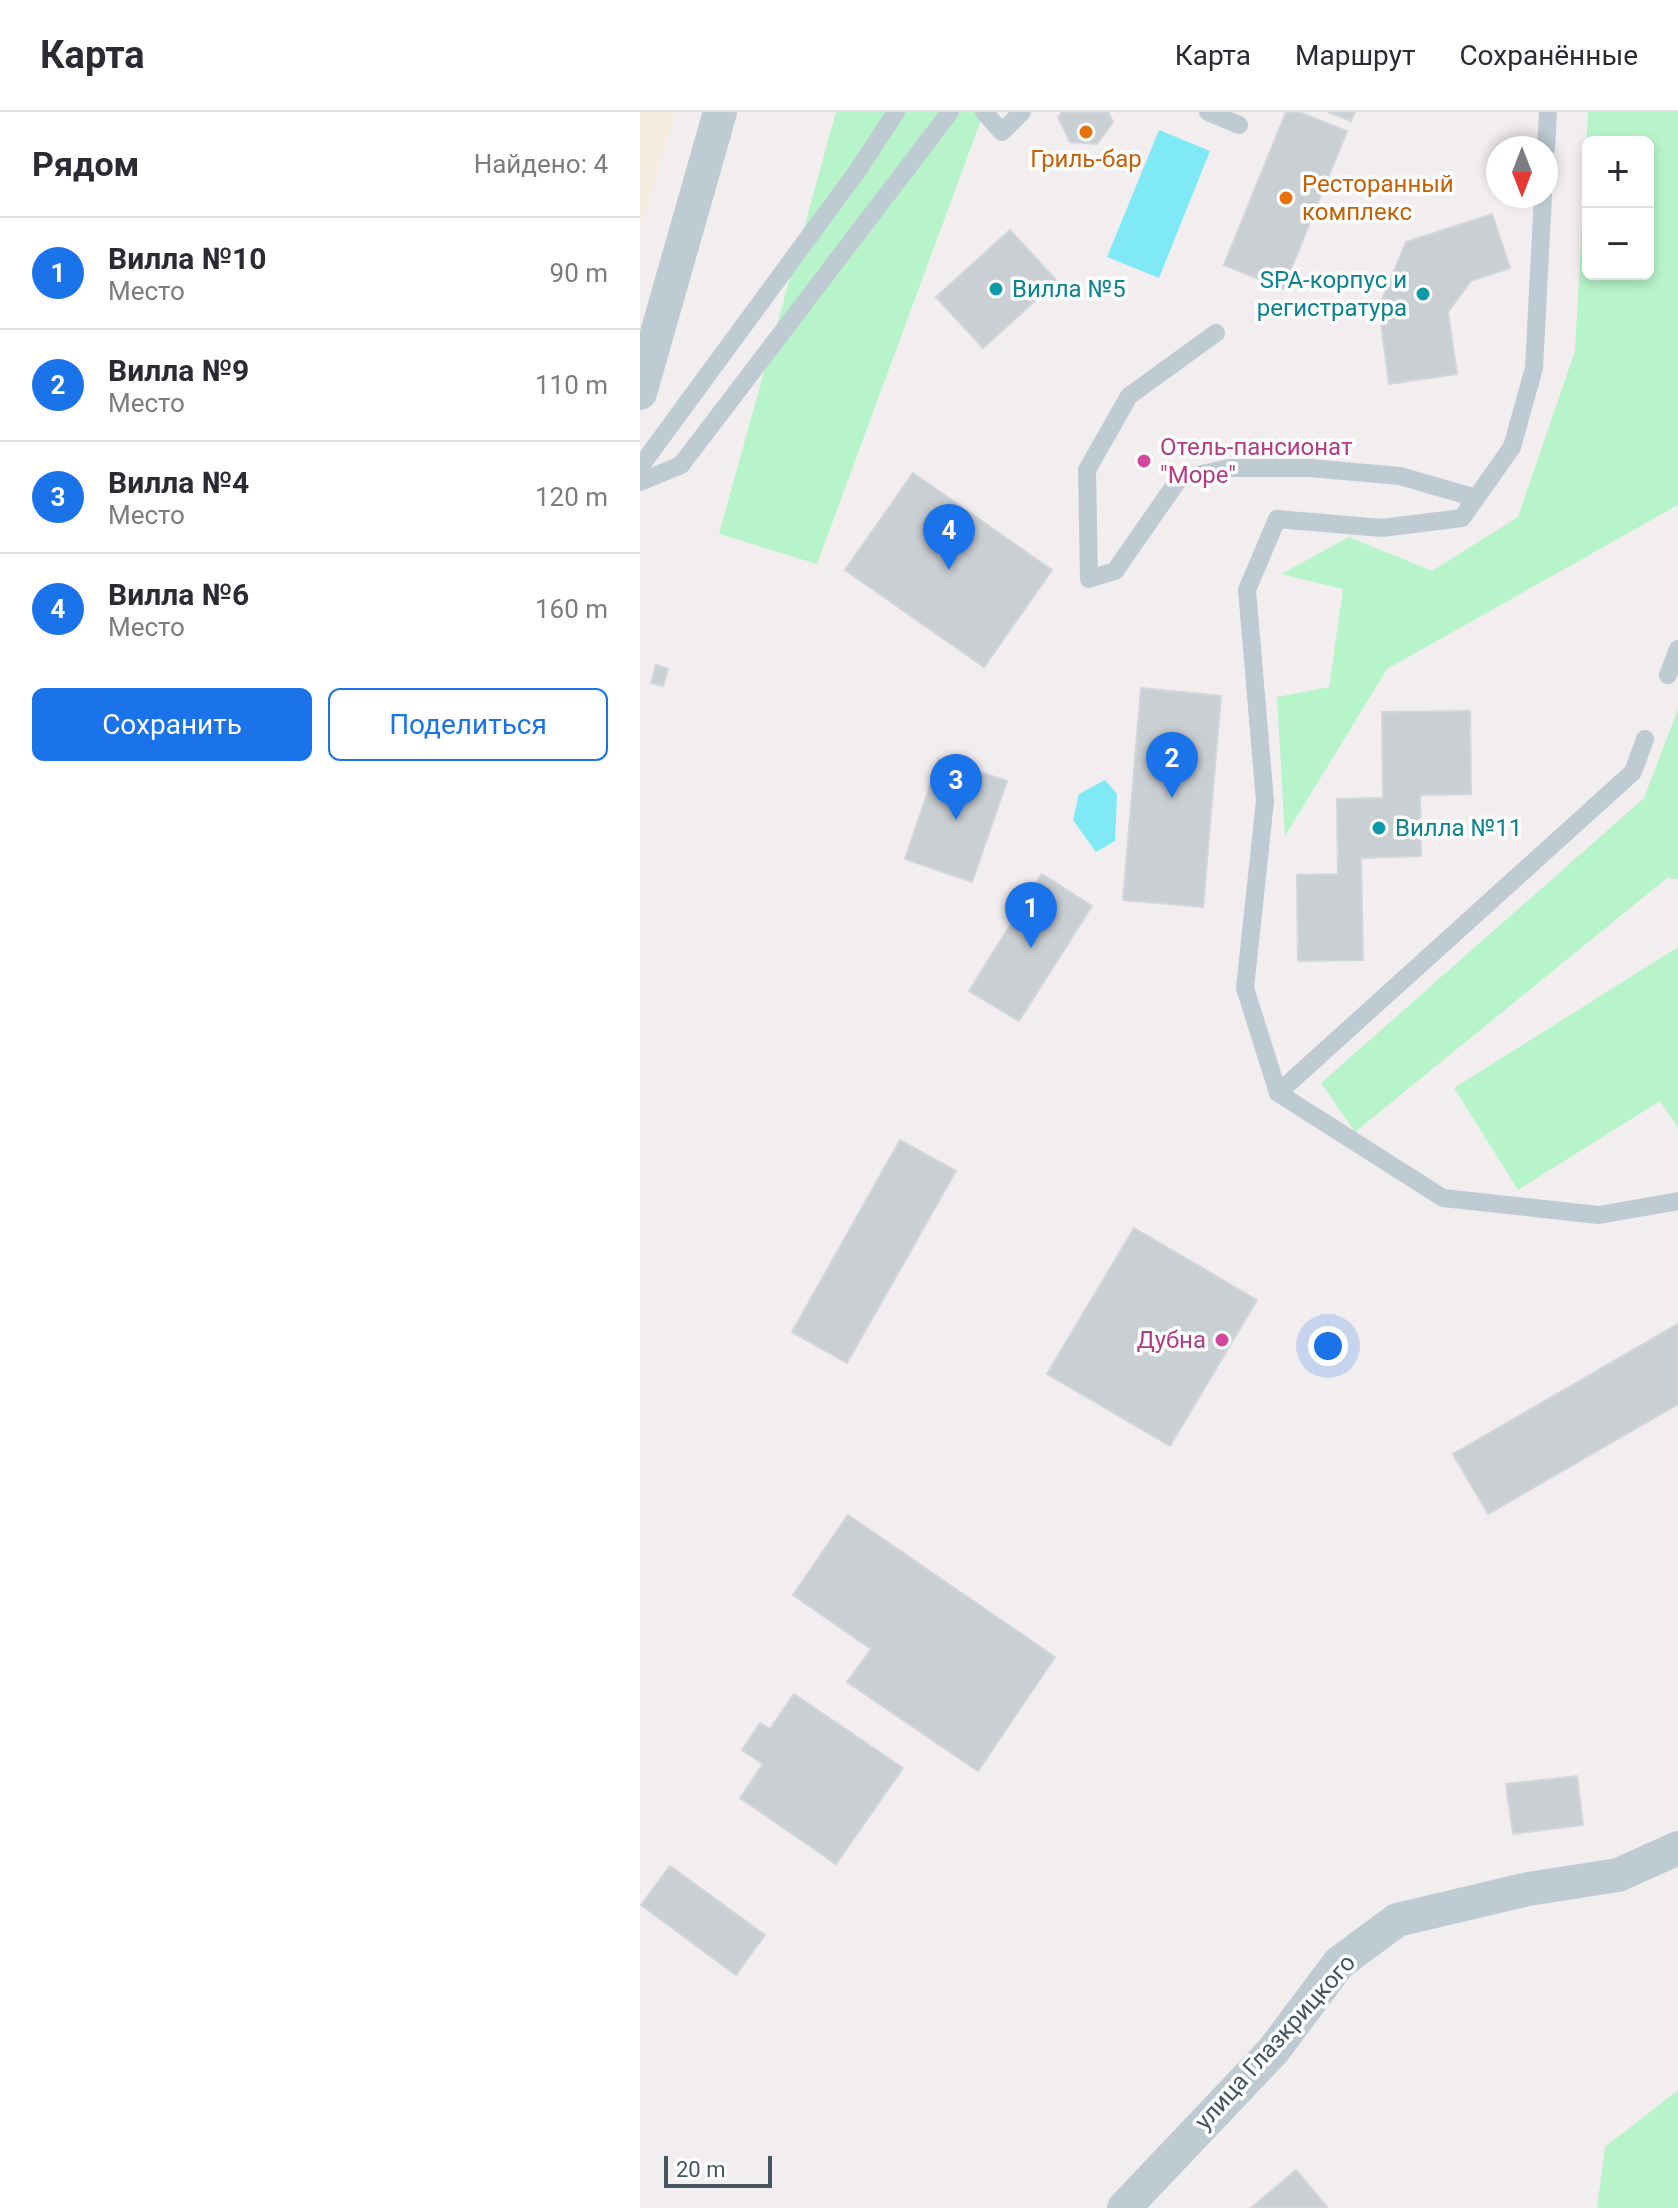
<!DOCTYPE html>
<html lang="ru">
<head>
<meta charset="utf-8">
<style>
	body { margin:0; font-family:Roboto,sans-serif; background:#f2f2f3; color:#2b2b33 }
	.controls { position:absolute; right:24px; top:24px; display:grid; overflow:hidden; border-radius:12px; box-shadow:0 4px 12px #0003 }
	.controls button { width:72px; height:72px; display:grid; place-items:center; padding:0; border:0; border-bottom:2px solid #e1e1e2; background:#fff; color:#2b2b33; font:40px sans-serif }
	.compass { position:absolute; left:846px; top:24px; width:72px; height:72px; border-radius:50%; background:#fff; box-shadow:0 4px 12px #0003; rotate:180deg }
	.scale { position:absolute; left:24px; bottom:20px; width:108px; box-sizing:border-box; padding-left:8px; border:4px solid #45555f; border-top:0; font-size:22px; line-height:28px; white-space:nowrap; color:#45555f; -webkit-text-stroke:6px #fff; paint-order:stroke }
	.you { position:absolute; left:688px; top:1234px; width:28px; height:28px; margin:-20px; border:6px solid #fff; border-radius:50%; background:#1a73e8; box-shadow:0 0 0 12px #1a73e833 }
	.badge { display:grid; place-items:center; width:52px; height:52px; border-radius:50%; background:#1a73e8; color:#fff; font-size:26px; font-weight:700 }
	.pin { position:absolute; translate:-50% -66px; filter:drop-shadow(0 2px 4px #0008) }
	.pin::after { content:''; position:absolute; top:42px; width:28px; height:24px; background:inherit; clip-path:polygon(0 0,100% 0,50% 100%) }
	.list { margin:0; padding:0; list-style:none }
	h2 { display:flex; justify-content:space-between; align-items:center; height:104px; margin:0; padding:0 32px; font-size:34px }
	h2 small { font-size:26px; font-weight:400; color:#7c7c81 }
	.list li { display:grid; grid-template-columns:52px 1fr auto; gap:24px; align-items:center; box-sizing:border-box; height:112px; padding:0 32px; border-top:2px solid #e1e1e2 }
	.list b { display:block; font-size:30px; white-space:nowrap }
	.list p { margin:0; font-size:26px; white-space:nowrap; color:#7c7c81 }
	.list em { font-size:26px; font-style:normal; color:#7c7c81 }
	.actions { display:flex; gap:16px; padding:24px 32px }
	.actions a { flex:1; padding:18px 0; border:2px solid #1a73e8; border-radius:12px; text-align:center; font-size:28px; color:#1a73e8 }
	.actions .main { background:#1a73e8; color:#fff }
	.map { position:relative; flex:none; width:1038px; height:2096px; overflow:hidden }
	header { display:flex; align-items:center; gap:48px; box-sizing:border-box; height:112px; padding:0 40px; background:#fff; border-bottom:2px solid #e1e1e2 }
	header strong { font-size:38px }
	nav { display:flex; gap:44px; margin-inline-start:auto; font-size:28px }
	main { display:flex }
	aside { flex:1; background:#fff }
	.map>svg:first-child { display:block }
</style>
</head>
<body>
<header>
<strong>Карта</strong>
<nav><a>Карта</a><a>Маршрут</a><a>Сохранённые</a></nav>
</header>
<main>
<aside>
<h2>Рядом<small>Найдено: 4</small></h2>
<ul class="list">
<li><span class="badge">1</span><div><b>Вилла №10</b><p>Место</p></div><em>90 m</em></li>
<li><span class="badge">2</span><div><b>Вилла №9</b><p>Место</p></div><em>110 m</em></li>
<li><span class="badge">3</span><div><b>Вилла №4</b><p>Место</p></div><em>120 m</em></li>
<li><span class="badge">4</span><div><b>Вилла №6</b><p>Место</p></div><em>160 m</em></li>
</ul>
<div class="actions"><a class="main">Сохранить</a><a>Поделиться</a></div>
</aside>
<div class="map">
<svg width="1038" height="2096" viewBox="0 0 1038 2096">
	<rect width="100%" height="100%" fill="#f2eeef"/>
	<!-- green -->
	<path fill="#b8f4ca" fill-rule="evenodd" d="M196 0H344L177 452 79 422Z
		M948 0H1038V393L747 557 645 724 637 585 689 575 703 477 641 462 709 425 792 459 878 405 935 239ZM1008 30V162H948V30Z
		M1038 597V767L1027 766 715 1020 681 971 1004 686Z
		M1038 835V1016L1020 989 878 1078 814 976Z
		M1038 1978V2096H957L965 2035Z"/>
	<!-- sand -->
	<path fill="#f5ebde" d="M0 0H36L0 118Z"/>
	<!-- water -->
	<path fill="#80e9f6" d="M519 18 570 39 519 166 467 145Z
		M465 668 477 682 475 729 456 740 433 708 439 682Z"/>
	<!-- building -->
	<path fill="#cacfd4" stroke="#d2d6db" stroke-width="2" d="M422 0H468L473 10 457 32 430 30 418 5Z
		M646 0H659L707 19 643 177 584 153Z
		M688 0H715L711 9Z
		M852 102 870 156 831 169 808 200 817 262 749 272 739 195 766 130Z
		M370 118 417 169 343 236 296 185Z
		M273 361 412 458 344 555 205 458Z
		M16 553 28 557 23 574 11 571Z
		M501 576 581 584 563 795 483 788Z
		M830 599 831 682 780 683 781 744 721 746 723 848 658 849 657 763 698 762 697 687 743 686 742 600Z
		M299 647 367 669 332 770 265 747Z
		M402 762 452 794 379 909 329 879Z
		M260 1028 316 1059 207 1251 152 1220Z
		M494 1116 617 1188 530 1334 407 1262Z
		M1038 1212V1292L848 1402 813 1342Z
		M208 1403 415 1545 338 1659 207 1570 231 1537 153 1483Z
		M154 1582 263 1656 196 1752 100 1686 123 1652 102 1638 120 1611 130 1617Z
		M937 1664 943 1713 873 1722 866 1672Z
		M30 1754 125 1823 96 1863 1 1793Z
		M656 2058 688 2096H611Z"/>
	<g fill="none" stroke-linecap="round" stroke-linejoin="round">
		<!-- lane -->
		<path stroke="#becbd3" stroke-width="18" d="M344 0 362 20 382 0
			M568 0 599 13
			M906 36 908 0
			M903 84 894 256 872 335 822 406 742 416 637 407 607 478 625 689 605 876 638 981 803 1086 959 1103 1038 1089
			M576 221 489 284 447 358 449 467 475 459 539 367 589 356H670L760 364 836 386
			M0 355 218 58 256 0
			M0 370 41 353 310 0
			M1028 563 1038 537
			M638 981 993 660 1005 627"/>
		<!-- street -->
		<path stroke="#becbd3" stroke-width="34" d="M0 281 80 0
			M484 2096 633 1939 699 1851 757 1808 888 1777 978 1763 1038 1736"/>
	</g>
	<!-- markers -->
	<g fill="#e8710a" stroke="#fff" stroke-width="3">
		<circle cx="446" cy="20" r="8"/>
		<circle cx="646" cy="86" r="8"/>
	</g>
	<g fill="#0f9aa8" stroke="#fff" stroke-width="3">
		<circle cx="356" cy="177" r="8"/>
		<circle cx="783" cy="182" r="8"/>
		<circle cx="739" cy="716" r="8"/>
	</g>
	<g fill="#d1479c" stroke="#fff" stroke-width="3">
		<circle cx="504" cy="349" r="8"/>
		<circle cx="582" cy="1228" r="8"/>
	</g>
	<g text-anchor="middle" dominant-baseline="central" stroke-width="7" stroke-linejoin="round" paint-order="stroke">
		<!-- food labels -->
		<g font-size="24" fill="#c56008" stroke="#fff">
			<text x="446" y="47">Гриль-бар</text>
			<text x="662" y="72" text-anchor="start">Ресторанный<tspan x="662" dy="28">комплекс</tspan></text>
		</g>
		<!-- culture labels -->
		<g font-size="24" fill="#0d838f" stroke="#fff" text-anchor="start">
			<text x="767" y="168" text-anchor="end">SPA-корпус и<tspan x="767" dy="28">регистратура</tspan></text>
			<text x="372" y="177">Вилла №5</text>
			<text x="755" y="716">Вилла №11</text>
		</g>
		<!-- hotel labels -->
		<g font-size="24" fill="#b23c85" stroke="#fff" text-anchor="start">
			<text x="520" y="335">Отель-пансионат<tspan x="520" dy="28">"Море"</tspan></text>
			<text x="566" y="1228" text-anchor="end">Дубна</text>
		</g>
		<!-- street labels -->
		<g font-size="24" fill="#45555f" stroke="#fff">
			<text transform="translate(635 1930) rotate(-48)">улица Глазкрицкого</text>
		</g>
	</g>
</svg>
<div class="controls">
<button>+</button>
<button>−</button>
</div>
<svg class="compass" viewBox="-18 -18 36 36"><path d="M0-13l5 13h-10z" fill="#e53935"/><path d="M0 13l5-13h-10z" fill="#7c7c81"/></svg>
<div class="scale">20 m</div>
<div class="you"></div>
<div class="pin badge" style="left:391px;top:836px">1</div>
<div class="pin badge" style="left:532px;top:686px">2</div>
<div class="pin badge" style="left:316px;top:708px">3</div>
<div class="pin badge" style="left:309px;top:458px">4</div>
</div>
</main>
</body>
</html>
